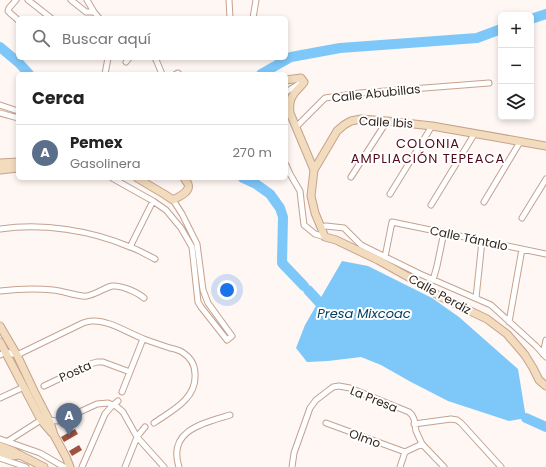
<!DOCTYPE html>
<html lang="es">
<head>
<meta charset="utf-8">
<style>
	body { margin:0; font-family:Poppins,sans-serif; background:#f2f2f2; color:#222 }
	.controls { position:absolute; right:12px; top:12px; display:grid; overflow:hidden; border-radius:6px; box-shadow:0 2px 6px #0003 }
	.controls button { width:36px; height:36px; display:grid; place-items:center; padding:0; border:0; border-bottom:1px solid #e0e0e0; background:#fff; color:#222; font:20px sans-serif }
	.you { position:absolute; left:227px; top:290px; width:14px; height:14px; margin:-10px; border:3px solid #fff; border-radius:50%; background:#1a73e8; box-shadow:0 0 0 6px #1a73e833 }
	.badge { display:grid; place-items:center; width:26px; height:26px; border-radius:50%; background:#1a73e8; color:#fff; font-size:13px; font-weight:700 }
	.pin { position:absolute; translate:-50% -33px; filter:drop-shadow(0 1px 2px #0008) }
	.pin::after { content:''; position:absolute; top:21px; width:14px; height:12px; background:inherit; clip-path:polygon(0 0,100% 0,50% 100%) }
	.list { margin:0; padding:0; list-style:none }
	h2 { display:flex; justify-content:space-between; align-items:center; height:52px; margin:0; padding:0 16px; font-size:17px }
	h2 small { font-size:13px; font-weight:400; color:#767676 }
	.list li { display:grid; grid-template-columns:26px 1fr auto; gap:12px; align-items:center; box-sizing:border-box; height:56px; padding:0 16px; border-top:1px solid #e0e0e0 }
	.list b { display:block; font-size:15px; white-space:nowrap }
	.list p { margin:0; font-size:13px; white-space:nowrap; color:#767676 }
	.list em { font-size:13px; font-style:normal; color:#767676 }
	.icon { flex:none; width:22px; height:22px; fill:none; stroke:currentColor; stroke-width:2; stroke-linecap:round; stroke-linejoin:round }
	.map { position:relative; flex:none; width:546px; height:467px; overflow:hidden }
	.search { position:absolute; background:#fff; box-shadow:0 2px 6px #0003; left:16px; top:16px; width:272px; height:44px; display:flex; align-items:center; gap:10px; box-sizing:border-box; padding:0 14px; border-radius:6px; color:#767676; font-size:15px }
	.panel { position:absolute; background:#fff; box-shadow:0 2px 6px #0003; left:16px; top:72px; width:272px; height:108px; border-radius:6px }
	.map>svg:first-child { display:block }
</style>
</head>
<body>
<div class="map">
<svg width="546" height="467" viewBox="0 0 546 467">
	<rect width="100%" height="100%" fill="#fff7f3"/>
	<!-- water -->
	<path fill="#7ec7f9" d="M342 261 368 266 432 298 459 317 518 369 526 418 509 421 448 401 411 382 381 365 361 357 328 361 307 362 296 348 305 325Z"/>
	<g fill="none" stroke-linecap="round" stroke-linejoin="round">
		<!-- river -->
		<path stroke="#7ec7f9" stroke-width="10" d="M531 19 546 14
			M0 47 19 63 29 74
			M261 74 291 57 340 48 477 38 501 29
			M243 178 256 184 270 194 280 208 283 217 282 263 304 286
			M308 290 319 302
			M526 418 546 427"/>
	</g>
	<!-- building -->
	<path fill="#9d543f" d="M75 429 78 434 64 442 61 437Z
		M79 445 82 450 72 456 69 451Z"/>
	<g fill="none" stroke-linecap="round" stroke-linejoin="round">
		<!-- street casing -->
		<g stroke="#c5a28f" stroke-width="7">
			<path id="street" d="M16 0 9 8 8 11 10 13 18 20
				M28 0 51 18
				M71 0 86 12H94
				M87 0 94 12 99 18
				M229 0 230 18
				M253 18 256 0
				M155 58 157 62 162 74
				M126 62 129 58
				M105 74 108 58
				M176 74 178 73 179 74
				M286 92 302 82
				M0 105 18 111
				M0 113 18 118
				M296 127 325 98 360 93 489 83
				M286 165 290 174 300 191 302 209 304 225 315 234 325 237
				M351 177 387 121
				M112 178 153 201 166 210 181 228 192 247 198 302 201 307 227 340 232 336 208 303 203 290 197 244 182 214 173 200
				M390 194 432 126
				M484 202 520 142
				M431 205 475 133
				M522 218 546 179
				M321 227 326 226 344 228 361 245 420 274 491 305 536 346 546 357
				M0 229C43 223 90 230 130 247 139 250 147 255 155 259
				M130 247 153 201
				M385 257 392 222 546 254
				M433 280 437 266 444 232
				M0 291C17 289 35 288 53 290 63 291 73 295 83 296 88 297 93 294 98 292 102 290 108 287 112 286 121 285 137 292 144 298
				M476 298 482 241
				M509 322 522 249
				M543 354 546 340
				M0 355 6 352 17 355 83 323C86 322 89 321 92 321 109 320 128 333 144 339 152 342 161 345 170 348 174 349 179 350 182 352 190 357 195 364 195 374 197 399 171 411 154 423
				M44 386 90 364 97 362H103L130 372
				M122 392 143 339
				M0 398 24 387
				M326 423 405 452
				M414 424 451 419 457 420 461 423 501 467
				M0 439 40 453 64 467
				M8 441 41 420 60 421 97 404 108 403 116 406 123 412 137 437 164 467
				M0 458 26 467
				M82 467 105 414 111 407 118 401
				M125 467 137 437 140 433 145 427
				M179 467C167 430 204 423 230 415
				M292 467 294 453 310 408 316 400 333 387 339 386 350 388 409 412 412 415 414 419 416 431 422 444 444 467
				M400 467 405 452 422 444"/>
		</g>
		<!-- secondary casing -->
		<g stroke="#c5a28f" stroke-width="9">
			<path id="secondary" d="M286 80 301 78 304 82C302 85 300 87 298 89 290 97 289 103 290 113L314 170
				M546 146 432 126 387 121 361 119 351 121 344 125 337 131 314 170 311 196 315 213 325 237 336 240 378 260 412 279 441 297 487 319 507 334 525 355 533 368 539 380 546 386
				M0 163 18 162
				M0 170 18 168
				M137 178 164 194 173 200C178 197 191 192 188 184 187 182 185 180 184 178
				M0 326 17 355 34 391 50 422 54 435 66 457 70 467
				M0 342 41 420 52 433
				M0 446 13 451 20 455 44 467
				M0 452 11 456 20 455"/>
		</g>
		<!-- street -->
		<use href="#street" stroke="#fff" stroke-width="5"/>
		<!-- secondary -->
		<use href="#secondary" stroke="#f2dcbd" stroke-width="7"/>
	</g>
	<g text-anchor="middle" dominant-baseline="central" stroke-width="4" stroke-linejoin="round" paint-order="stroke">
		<!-- street labels -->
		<g font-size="12" fill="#32251d" stroke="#fff">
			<text transform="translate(376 93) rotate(-6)">Calle Abubillas</text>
			<text transform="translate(386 122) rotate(3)">Calle Ibis</text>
			<text transform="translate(469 238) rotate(12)">Calle Tántalo</text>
			<text transform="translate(440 294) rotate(29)">Calle Perdiz</text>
			<text transform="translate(75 371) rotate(-24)">Posta</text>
			<text transform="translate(374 399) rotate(22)">La Presa</text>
			<text transform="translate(365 438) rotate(20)">Olmo</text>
		</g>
		<!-- neighbourhood labels -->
		<g font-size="13" letter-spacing="1" fill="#4f0919" stroke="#fff">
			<text x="428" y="143">COLONIA<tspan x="428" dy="15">AMPLIACIÓN TEPEACA</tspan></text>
		</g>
		<!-- water labels -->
		<g font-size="13" font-style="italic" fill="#044161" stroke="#fff">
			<text x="364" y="313">Presa Mixcoac</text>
		</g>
	</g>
</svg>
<div class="controls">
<button>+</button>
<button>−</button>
<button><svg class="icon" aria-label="layers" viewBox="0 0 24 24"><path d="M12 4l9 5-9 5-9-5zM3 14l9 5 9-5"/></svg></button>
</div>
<div class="you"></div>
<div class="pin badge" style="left:69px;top:436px;background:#5c6f8a">A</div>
<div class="search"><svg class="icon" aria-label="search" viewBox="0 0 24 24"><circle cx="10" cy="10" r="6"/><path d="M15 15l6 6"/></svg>Buscar aquí</div>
<section class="panel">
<h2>Cerca<small></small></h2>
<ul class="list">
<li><span class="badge" style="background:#5c6f8a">A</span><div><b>Pemex</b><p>Gasolinera</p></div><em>270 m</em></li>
</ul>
</section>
</div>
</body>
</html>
